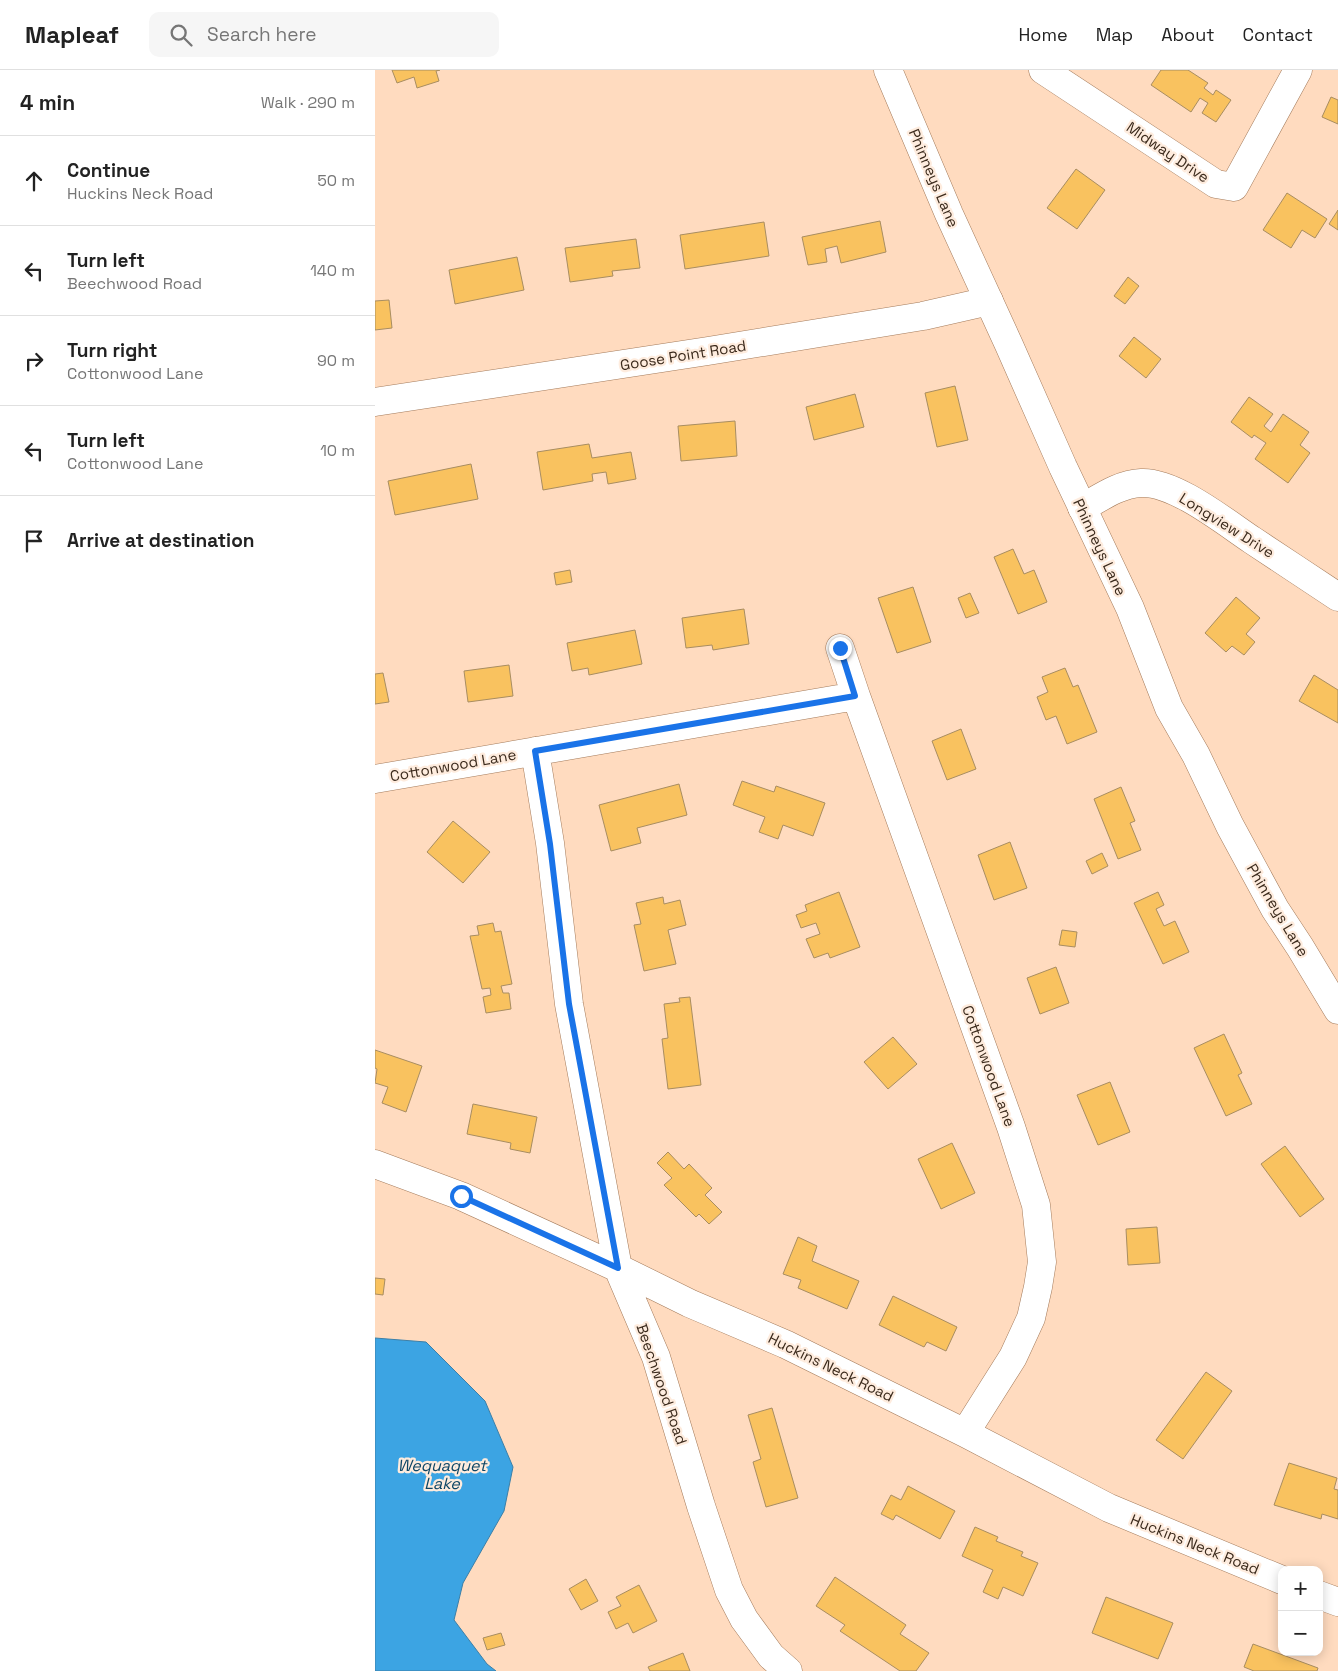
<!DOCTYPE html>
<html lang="en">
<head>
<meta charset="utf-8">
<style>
	body { margin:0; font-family:"Space Grotesk",sans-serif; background:#f6f6f6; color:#222 }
	.controls { position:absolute; right:15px; bottom:15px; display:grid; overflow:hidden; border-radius:10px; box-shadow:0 2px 12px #0003 }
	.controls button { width:45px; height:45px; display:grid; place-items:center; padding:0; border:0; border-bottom:1px solid #e0e0e0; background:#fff; color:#222; font:25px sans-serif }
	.stop { position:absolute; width:15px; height:15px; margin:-11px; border:4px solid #1a73e8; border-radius:50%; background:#fff }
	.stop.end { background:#1a73e8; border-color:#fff; box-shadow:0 1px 5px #0008 }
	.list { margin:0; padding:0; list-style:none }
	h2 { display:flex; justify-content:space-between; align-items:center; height:65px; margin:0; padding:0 20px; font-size:21px }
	h2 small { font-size:16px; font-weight:400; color:#767676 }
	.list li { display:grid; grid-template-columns:32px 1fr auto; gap:15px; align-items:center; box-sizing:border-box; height:90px; padding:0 20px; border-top:1px solid #e0e0e0 }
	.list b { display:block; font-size:19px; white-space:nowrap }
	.list p { margin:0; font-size:16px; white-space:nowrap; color:#767676 }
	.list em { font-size:16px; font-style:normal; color:#767676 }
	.icon { flex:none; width:28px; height:28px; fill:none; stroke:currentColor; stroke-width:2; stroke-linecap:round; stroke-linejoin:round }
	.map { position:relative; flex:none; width:963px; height:1601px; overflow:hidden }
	header { display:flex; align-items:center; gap:30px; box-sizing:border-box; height:70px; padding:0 25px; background:#fff; border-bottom:1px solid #e0e0e0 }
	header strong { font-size:24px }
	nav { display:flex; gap:28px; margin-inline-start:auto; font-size:18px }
	.search { width:350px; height:45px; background:#f6f6f6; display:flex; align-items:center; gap:12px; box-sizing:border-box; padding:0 18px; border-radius:10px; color:#767676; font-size:19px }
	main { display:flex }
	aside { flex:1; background:#fff }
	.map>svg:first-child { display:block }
</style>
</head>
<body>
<header>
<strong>Mapleaf</strong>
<div class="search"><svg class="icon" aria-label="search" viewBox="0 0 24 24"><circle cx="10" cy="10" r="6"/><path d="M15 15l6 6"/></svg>Search here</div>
<nav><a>Home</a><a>Map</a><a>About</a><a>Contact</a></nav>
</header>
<main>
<aside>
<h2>4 min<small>Walk · 290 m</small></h2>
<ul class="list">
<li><svg class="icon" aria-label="ahead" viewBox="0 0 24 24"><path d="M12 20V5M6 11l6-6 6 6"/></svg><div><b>Continue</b><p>Huckins Neck Road</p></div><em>50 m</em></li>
<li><svg class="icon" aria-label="left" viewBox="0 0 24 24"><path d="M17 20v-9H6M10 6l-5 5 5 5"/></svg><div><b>Turn left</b><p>Beechwood Road</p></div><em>140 m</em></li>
<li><svg class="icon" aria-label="right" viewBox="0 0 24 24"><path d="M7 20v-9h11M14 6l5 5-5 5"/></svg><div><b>Turn right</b><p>Cottonwood Lane</p></div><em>90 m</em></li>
<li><svg class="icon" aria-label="left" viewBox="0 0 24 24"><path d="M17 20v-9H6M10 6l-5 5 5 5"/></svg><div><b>Turn left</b><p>Cottonwood Lane</p></div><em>10 m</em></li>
<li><svg class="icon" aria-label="arrive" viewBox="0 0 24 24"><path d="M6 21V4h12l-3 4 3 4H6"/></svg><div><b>Arrive at destination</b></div></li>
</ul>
</aside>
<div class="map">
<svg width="963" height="1601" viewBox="0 0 963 1601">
	<rect width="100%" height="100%" fill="#ffdbbf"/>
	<!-- water -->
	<path fill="#3ca4e3" stroke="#3c7fa7" d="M0 1268 51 1272 110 1331 138 1397 129 1441 88 1513 79 1550 112 1594 121 1601H0Z"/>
	<!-- building -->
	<path fill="#f9c25f" stroke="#a88d61" d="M17 0H65L61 1 64 11 42 18 39 7 22 13Z
		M786 0H813L833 13 829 18 838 25 841 20 856 30 841 52 827 43 833 33 825 28 816 42 776 15Z
		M956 27 963 30V54L947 47Z
		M701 99 730 120 702 159 672 138Z
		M912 123 952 149 940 168 927 160 916 178 888 160Z
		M963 140V160L954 154Z
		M505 151 511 182 466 193 462 176 450 179 452 192 433 195 427 167Z
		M389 152 394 186 310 199 305 165Z
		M261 169 265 198 237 201 238 206 195 212 190 178Z
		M142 187 149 220 80 234 74 200Z
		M753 207 764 216 750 234 739 226Z
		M14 230 17 258 0 260V231Z
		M759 267 786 289 771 308 744 286Z
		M580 316 593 370 562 377 550 323Z
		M480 324 489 357 439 370 431 337Z
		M874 327 898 344 889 356 896 362 908 344 934 362 925 375 935 383 913 413 880 389 891 373 879 365 877 368 856 352Z
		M360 351 362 386 306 391 303 356Z
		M214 374 217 388 256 382 261 409 233 414 231 402 217 404 218 411 168 420 162 382Z
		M96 394 103 429 20 445 13 411Z
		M638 479 649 504 659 500 672 532 643 544 619 487Z
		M195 500 197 512 181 515 179 503Z
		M538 517 556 572 522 583 503 528Z
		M595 523 604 543 591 548 583 528Z
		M861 527 885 548 871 564 880 572 869 585 857 576 851 582 830 563Z
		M369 539 374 574 338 580 337 575 311 578 307 548Z
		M260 560 267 594 214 605 213 598 197 601 192 573Z
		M134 595 138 626 93 632 89 601Z
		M690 598 698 617 703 615 722 662 692 674 681 646 671 650 662 627 673 622 667 607Z
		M8 603 14 632 0 634V604Z
		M939 605 963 620V653L924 631Z
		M586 659 601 699 572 710 557 671Z
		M367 711 399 722 401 716 450 733 438 766 408 755 403 769 384 762 390 747 358 735Z
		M304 714 312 745 262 758 266 773 236 781 224 735Z
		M746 717 760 751 755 753 766 780 743 789 719 729Z
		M78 751 115 782 88 813 52 782Z
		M635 772 652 818 619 830 603 785Z
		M727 783 733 796 717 804 711 791Z
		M464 822 485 877 455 888 453 883 439 888 431 869 445 864 441 853 426 858 421 845 432 841 430 835Z
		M783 822 789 835 781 839 789 856 800 851 814 882 788 894 759 833Z
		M288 827 289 834 305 830 311 855 293 860 301 894 269 901 259 855 266 854 261 833Z
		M118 853 120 862 126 861 137 914 126 916 128 923H134L136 939 111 943 108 927 116 925 115 918 107 919 95 866 104 865 102 856Z
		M687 860 702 862 700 877 684 875Z
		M681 897 694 933 665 944 652 908Z
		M315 927 326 1015 293 1019 287 969 293 968 289 934 305 932 304 928Z
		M849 964 867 1003 863 1005 877 1034 851 1046 819 978Z
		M518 967 542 994 513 1019 489 992Z
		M0 980 47 996 31 1042 7 1033 13 1017 0 1013 2 999 0 998Z
		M735 1012 755 1062 723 1075 702 1025Z
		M98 1034 162 1047 155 1083 135 1079 136 1073 92 1064Z
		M577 1073 600 1123 566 1139 543 1089Z
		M910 1076 949 1129 925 1147 886 1094Z
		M293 1082 309 1099 314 1094 337 1118 330 1125 347 1142 334 1154 324 1144 321 1147 289 1115 297 1108 282 1093Z
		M782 1157 785 1193 753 1195 751 1159Z
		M423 1167 442 1176 437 1191 484 1211 472 1239 423 1218 426 1210 408 1204Z
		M0 1208 10 1209 8 1225 0 1224Z
		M518 1226 582 1257 571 1281 552 1272 549 1277 504 1255Z
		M831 1302 857 1321 808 1389 781 1370Z
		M397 1338 423 1428 391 1437 378 1392 386 1389 373 1345Z
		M914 1393 962 1408 959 1419 963 1420V1449L947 1444 946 1449 899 1435Z
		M533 1416 580 1441 565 1469 521 1445 518 1450 506 1444 516 1425 526 1430Z
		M600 1457 623 1467 621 1471 648 1482 646 1486 663 1493 648 1526 628 1517 623 1529 608 1522 618 1500 587 1486Z
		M460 1507 531 1555 525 1564 554 1583 541 1601H525L465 1561 470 1555 441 1536Z
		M211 1509 223 1531 206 1540 194 1519Z
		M264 1515 282 1551 258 1563 253 1553 241 1559 233 1542 246 1536 241 1527Z
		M731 1527 798 1553 783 1589 717 1563Z
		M126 1563 130 1575 112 1580 108 1568Z
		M878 1574 943 1598 942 1601H879L869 1597Z
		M308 1583 315 1601H275L273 1597Z"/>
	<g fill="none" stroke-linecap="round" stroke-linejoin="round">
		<!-- minor casing -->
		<g stroke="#a47b5b" stroke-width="29">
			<path id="minor" d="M668 0 841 114 859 117 923 0
				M0 332 333 281 548 246 614 231
				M707 438C725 428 744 414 766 413 799 411 850 452 877 470 906 489 934 508 963 527
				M465 578 481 626
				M160 681 175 773 194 934 243 1198 281 1287 326 1436 354 1520 369 1549 396 1586 413 1601
				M0 709 481 626 636 1057 661 1135 667 1192 663 1217 656 1248 638 1287 590 1363
				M0 1094 86 1126 243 1198 314 1233 410 1274 590 1363 734 1438 907 1510
				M944 1525 963 1532"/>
		</g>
		<!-- major casing -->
		<g stroke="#a47b5b" stroke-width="29">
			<path id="major" d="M513 0 574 144 634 275 688 397 755 538 794 638 821 685 855 756 900 839 925 877 963 940"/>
		</g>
		<!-- minor -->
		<use href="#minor" stroke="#fff" stroke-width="28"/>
		<!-- major -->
		<use href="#major" stroke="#fff" stroke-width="28"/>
	</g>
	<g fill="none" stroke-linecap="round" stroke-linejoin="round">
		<!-- route -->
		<path stroke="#1a73e8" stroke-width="6" d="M86 1126 243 1198 194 934 175 774 160 681 480 626 465 578"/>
	</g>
	<g text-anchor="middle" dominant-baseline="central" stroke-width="4.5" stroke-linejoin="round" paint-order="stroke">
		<!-- street labels -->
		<g font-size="15" fill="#3b2a1c" stroke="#feecde">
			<text transform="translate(793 82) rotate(34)">Midway Drive</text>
			<text transform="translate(559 108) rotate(67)">Phinneys Lane</text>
			<text transform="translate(308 285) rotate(-9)">Goose Point Road</text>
			<text transform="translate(852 455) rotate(32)">Longview Drive</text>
			<text transform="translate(725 477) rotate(65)">Phinneys Lane</text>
			<text transform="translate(78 695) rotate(-10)">Cottonwood Lane</text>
			<text transform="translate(903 840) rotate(59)">Phinneys Lane</text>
			<text transform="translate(614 996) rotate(70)">Cottonwood Lane</text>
			<text transform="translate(456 1297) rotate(26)">Huckins Neck Road</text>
			<text transform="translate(287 1314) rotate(71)">Beechwood Road</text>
			<text transform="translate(820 1474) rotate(22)">Huckins Neck Road</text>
		</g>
		<!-- water labels -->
		<g font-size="16" font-style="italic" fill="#0d4565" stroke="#feecde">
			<text x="67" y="1395">Wequaquet<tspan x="67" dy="18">Lake</tspan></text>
		</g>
	</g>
</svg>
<div class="controls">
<button>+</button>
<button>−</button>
</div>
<div class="stop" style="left:86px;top:1126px"></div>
<div class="stop end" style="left:465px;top:578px"></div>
</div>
</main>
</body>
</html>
